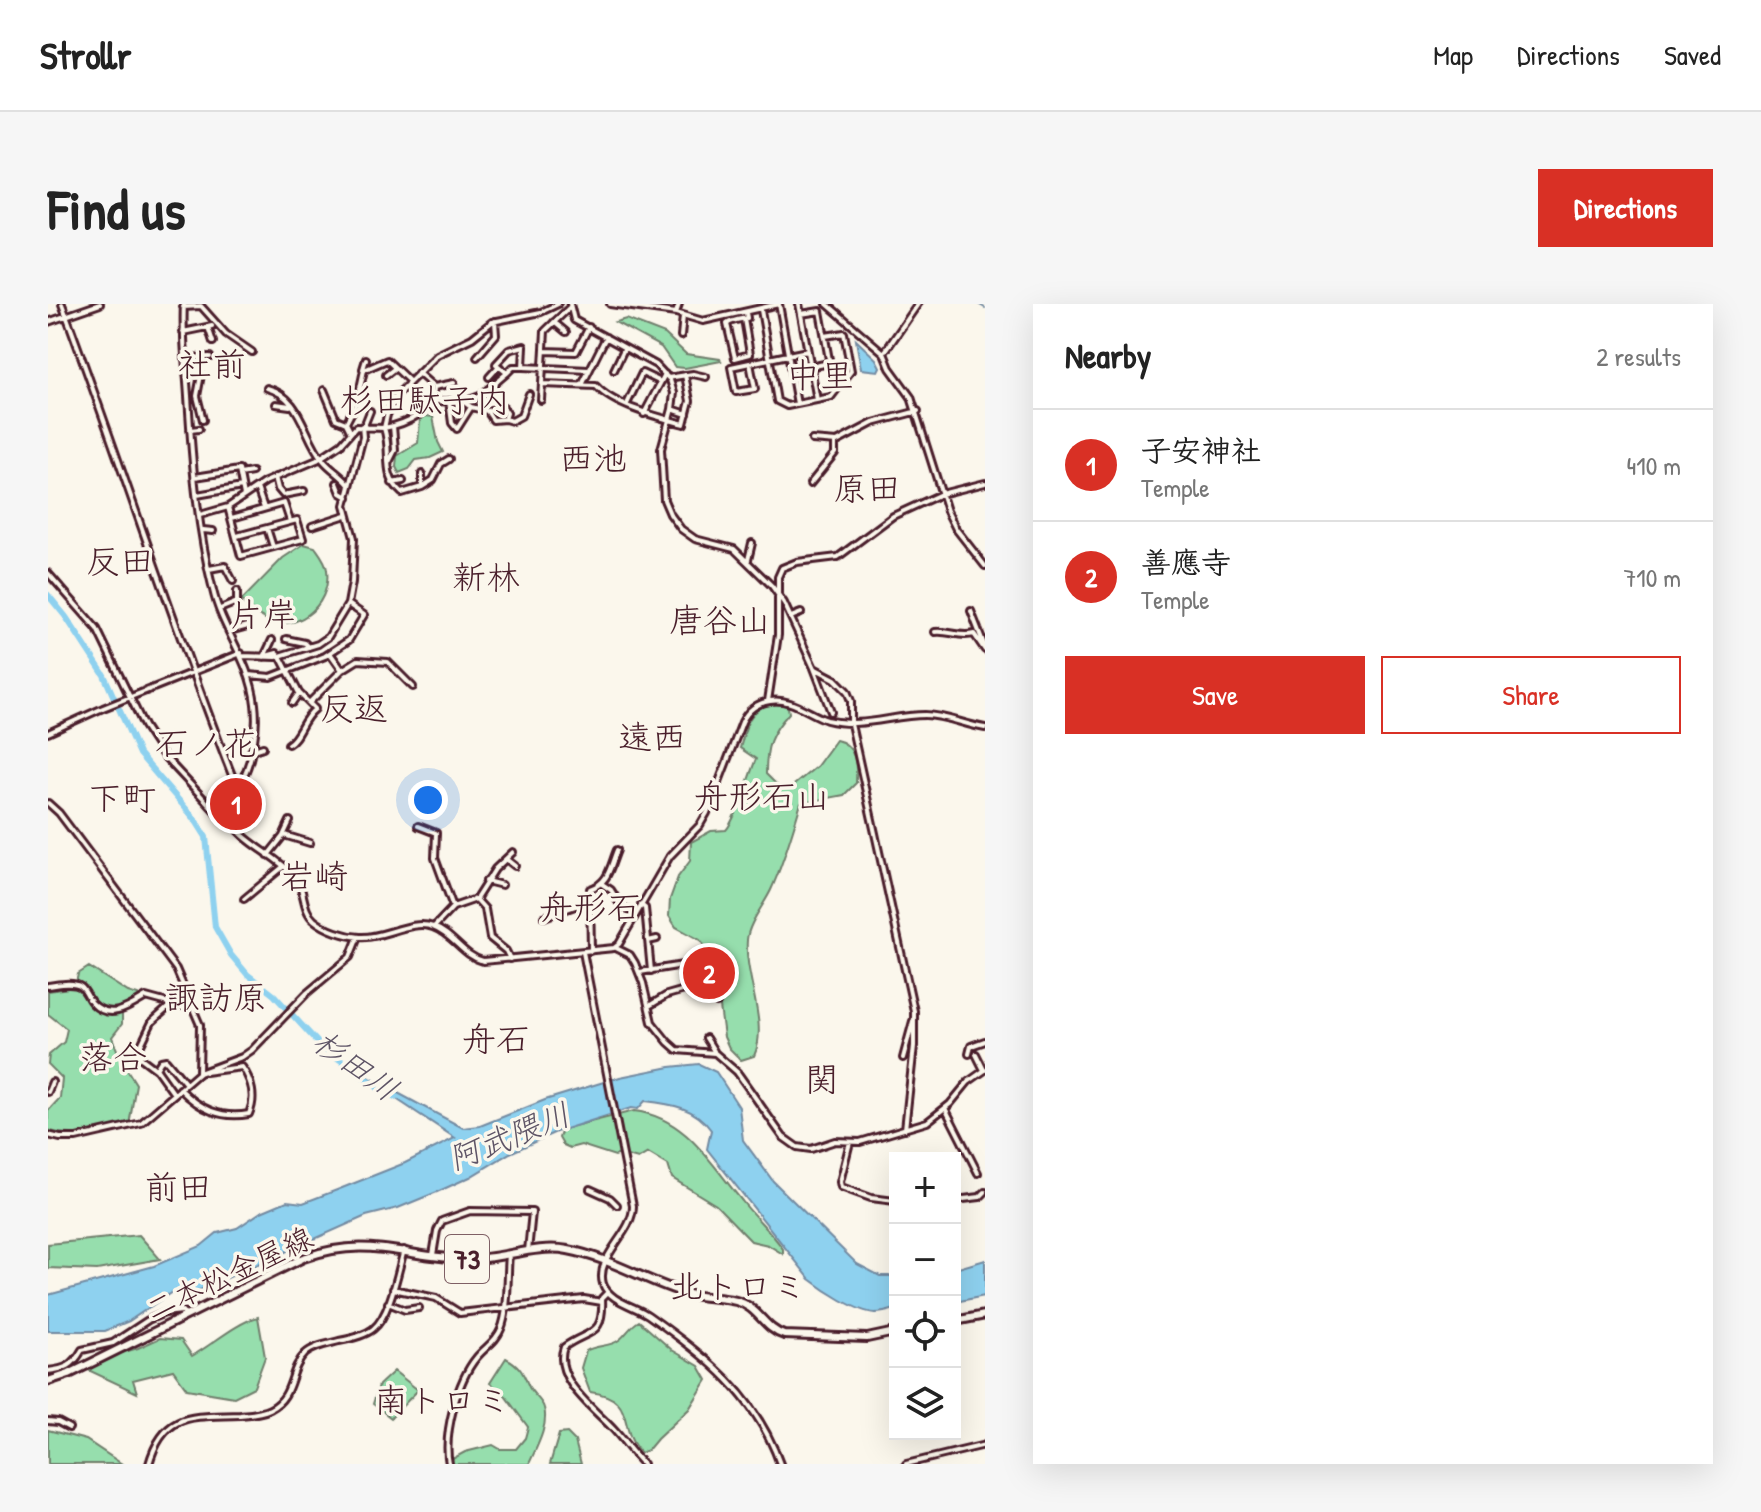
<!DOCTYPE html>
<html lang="en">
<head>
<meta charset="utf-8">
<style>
	body { margin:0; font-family:"Patrick Hand","Klee One",sans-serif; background:#f6f6f6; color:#222 }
	.controls { position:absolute; right:24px; bottom:24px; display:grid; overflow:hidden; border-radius:0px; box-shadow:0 8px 32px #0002 }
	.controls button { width:72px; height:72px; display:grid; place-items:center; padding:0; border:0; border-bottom:2px solid #e0e0e0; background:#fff; color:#222; font:40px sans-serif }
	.you { position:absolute; left:380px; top:496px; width:28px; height:28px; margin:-20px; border:6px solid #fff; border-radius:50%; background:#1a73e8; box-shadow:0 0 0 12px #1a73e833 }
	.badge { display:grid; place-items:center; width:52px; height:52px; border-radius:50%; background:#d93025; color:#fff; font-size:26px; font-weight:700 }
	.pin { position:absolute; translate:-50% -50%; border:4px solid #fff; box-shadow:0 2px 8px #0006 }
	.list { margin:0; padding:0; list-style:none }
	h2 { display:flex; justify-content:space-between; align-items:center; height:104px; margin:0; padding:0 32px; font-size:34px }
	h2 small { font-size:26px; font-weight:400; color:#767676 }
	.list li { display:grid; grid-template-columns:52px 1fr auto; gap:24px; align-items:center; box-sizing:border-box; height:112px; padding:0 32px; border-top:2px solid #e0e0e0 }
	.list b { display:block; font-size:30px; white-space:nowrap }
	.list p { margin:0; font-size:26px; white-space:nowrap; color:#767676 }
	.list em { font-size:26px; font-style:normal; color:#767676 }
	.actions { display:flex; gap:16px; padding:24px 32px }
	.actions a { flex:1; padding:18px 0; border:2px solid #d93025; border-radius:0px; text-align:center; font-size:28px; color:#d93025 }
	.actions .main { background:#d93025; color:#fff }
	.icon { flex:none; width:44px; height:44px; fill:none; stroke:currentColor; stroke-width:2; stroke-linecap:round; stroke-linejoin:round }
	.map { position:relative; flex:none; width:937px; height:1160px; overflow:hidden; border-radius:0px }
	header { display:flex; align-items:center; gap:48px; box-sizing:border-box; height:112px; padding:0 40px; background:#fff; border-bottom:2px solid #e0e0e0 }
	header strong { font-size:38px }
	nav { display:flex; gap:44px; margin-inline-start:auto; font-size:28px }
	.intro { display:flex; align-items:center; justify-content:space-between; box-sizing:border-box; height:192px; padding:0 48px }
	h1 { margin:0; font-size:56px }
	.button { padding:20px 36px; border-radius:0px; background:#d93025; color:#fff; font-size:28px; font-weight:700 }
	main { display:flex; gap:48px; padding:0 48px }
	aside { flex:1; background:#fff; border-radius:0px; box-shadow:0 8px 32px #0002 }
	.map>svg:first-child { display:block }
</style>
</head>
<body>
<header>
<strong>Strollr</strong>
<nav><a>Map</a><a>Directions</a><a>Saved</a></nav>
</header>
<div class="intro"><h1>Find us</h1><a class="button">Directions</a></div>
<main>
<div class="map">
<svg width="937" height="1160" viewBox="0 0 937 1160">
	<rect width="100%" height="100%" fill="#fbf7ec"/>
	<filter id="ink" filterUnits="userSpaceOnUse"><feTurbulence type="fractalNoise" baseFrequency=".0125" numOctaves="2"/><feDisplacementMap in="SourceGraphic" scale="16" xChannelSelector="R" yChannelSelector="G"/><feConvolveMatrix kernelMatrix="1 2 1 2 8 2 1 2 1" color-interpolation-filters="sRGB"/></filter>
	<g filter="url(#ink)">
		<!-- green -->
		<path fill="#96dead" stroke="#707e6c" stroke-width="2" d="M578 15 617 30 638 50 672 55 673 57 637 64 627 63 613 43 567 18Z
			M378 112 385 113 390 138 395 148 382 154 368 156 361 165 351 169 348 163 349 152 370 139 372 116Z
			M256 240 267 243C272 250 278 257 279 266 284 302 245 334 212 312 205 307 198 304 194 296L235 254Z
			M718 400 736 401 740 403 741 409C722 430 718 442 718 470L730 482 741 485 769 462 788 436C808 440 809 461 808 479L796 491 753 499C744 529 736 558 723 586 716 601 700 620 699 636 696 672 721 720 706 752L693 756 681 744 676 733 669 680 657 643 652 636 628 623 621 612 622 595 630 573 642 557 643 538 663 527 678 526C688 516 701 471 708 455L692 444C699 422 696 414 718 400Z
			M41 663 80 688 90 691 92 694 87 699 74 704V720L64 733 73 756 88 780 81 821C56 825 25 836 0 826V807L12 794 14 774 0 760 1 751 16 738 19 725 0 710V687L27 683 30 670Z
			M586 807C638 813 663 860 694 897 707 914 723 927 735 945V950L720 941 703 937 668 901 624 874 620 861 600 849 590 855 572 850 567 852 533 841 522 844 515 841 511 834 514 825Z
			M91 931 112 955 49 966 0 964V940Z
			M210 1013 217 1053 206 1083 186 1093 139 1085 125 1066 85 1076 89 1089 38 1065 46 1057 90 1044 112 1034 133 1036 144 1052C165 1040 188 1019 210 1013Z
			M591 1017 624 1046 651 1062 659 1076 641 1105 609 1135 600 1146 593 1149C568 1125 591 1094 542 1088L533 1064 538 1047C549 1040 560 1044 571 1036 579 1030 582 1022 591 1017Z
			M458 1054C473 1062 475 1069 481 1083 485 1091 494 1096 496 1104 501 1122 488 1144 481 1160H405L404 1155 417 1148 445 1141 452 1145H468L477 1134 480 1123 455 1089 442 1079Z
			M346 1067 370 1086 343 1114 325 1100 331 1081Z
			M0 1126 38 1136 74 1160H0Z
			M519 1129 527 1137 533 1160H502L511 1130Z"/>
		<!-- water -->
		<path fill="#8ed1ef" stroke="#738aa1" stroke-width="2" d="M808 36 828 55 832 63 830 67 813 65Z
			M294 759 415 824 432 822 497 796 572 773 622 763 651 760 668 768 691 803 695 836 725 877 809 960 832 972H847V1005C841 1007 834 1009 827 1009 809 1008 776 986 762 975L659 845 663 826C647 803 623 800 597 797L590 805 583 804 508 828 462 849 422 873 389 888 350 904 318 912 141 991 124 988 81 1017 57 1027H0V991L106 962 153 942 169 929 189 924 213 908 239 897 255 899 289 886 357 859 407 834Z
			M937 956V992L907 998V965Z"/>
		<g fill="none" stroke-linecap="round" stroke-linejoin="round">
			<!-- stream -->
			<path stroke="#738aa1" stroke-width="2" d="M930 0 937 4"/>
			<!-- river -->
			<path stroke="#8ed1ef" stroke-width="6" d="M0 291 18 313 56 371 91 450 146 514 158 533 167 623 183 651 199 670 226 691 272 741 333 786 347 793"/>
			<!-- minor casing -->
			<g stroke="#4a1f2b" stroke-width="10">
				<path id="minor" d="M14 0C74 161 126 325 189 484
					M136 0C134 31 138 61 140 92 144 156 149 223 165 286 174 326 202 356 207 400 210 425 205 455 193 478 187 489 177 496 178 510 193 539 226 549 246 572 258 584 253 605 266 616 278 626 297 632 312 633 335 635 363 615 385 623 405 630 415 652 435 657L566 644 571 640 622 552 652 521 659 509 694 418C699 407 709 399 722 397 742 393 761 410 779 416 814 425 843 411 877 411 897 411 917 421 937 424
					M522 0 526 16 608 61 622 76 626 89 624 105 613 145 616 196 622 210 633 225 647 235 686 245 724 282 736 299 766 364 787 375 799 387 803 397V420L866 707V742L857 825
					M562 0 628 9 655 17 731 0
					M731 0 749 100
					M751 0 769 96
					M779 0 836 49 842 64 863 93 899 207 908 225 937 262
					M153 2 178 30 204 48
					M135 3 153 2
					M713 6 729 97 739 102 783 93 803 67 796 29 777 32
					M628 9 631 0
					M753 10 772 7 787 88
					M696 15 702 50 687 54 679 20C683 16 693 15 699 14L698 9
					M0 18 52 0
					M506 18 518 28
					M160 23 165 38
					M135 28 164 22
					M633 32 635 12
					M496 47 528 48 541 23
					M836 49 870 0
					M429 53 448 31 447 17
					M137 54 162 53
					M702 59 707 85 688 88 683 63 759 47
					M475 63 476 42 461 46 448 60 459 69 465 63H475L541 66
					M762 63 781 59
					M315 65 318 55
					M566 66 576 45
					M138 69 153 71 149 92 155 116
					M370 69 386 83C386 108 358 120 336 124 345 151 332 169 354 189L374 183V170
					M338 71 347 64
					M441 73 450 63
					M620 74 645 70 658 73
					M494 80 548 82C566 102 610 113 636 120L642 97 637 71
					M534 81 558 33
					M386 83 406 79
					M219 84C254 93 255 132 275 156 283 166 294 171 302 182
					M276 86 288 115 298 119 302 127
					M493 96 497 27 522 3
					M385 97 416 98 423 103 439 107 455 103 459 109 457 115 445 116 439 107
					M401 97 404 119 409 125 423 103
					M416 98 432 92 459 69
					M228 100 242 102
					M579 100 594 69 613 78
					M624 105 639 110
					M596 110 617 70
					M457 115 464 117 473 112 481 90
					M298 119 309 98 316 66 339 56 361 77
					M316 122 322 107
					M142 126 151 125
					M764 136 789 138 825 119 870 107
					M341 158 347 146 345 122
					M192 170 204 168
					M147 173 191 166 196 192
					M227 173 230 185 235 191 256 187
					M289 179 293 189 300 193
					M344 179 355 177
					M762 180 787 149V138
					M374 183 385 176 393 160 401 155
					M209 184 216 204
					M149 191 194 183
					M180 203 193 252 255 235 249 216 189 232
					M152 211 180 203 217 178 269 156 293 140 308 123 336 124 339 111 350 90 389 51 424 34 444 18 493 8 510 0
					M184 214 236 199 242 217
					M264 222 298 211
					M219 224 225 243
					M155 226 165 227
					M700 256 704 239
					M161 265 177 262 185 277
					M0 269 49 325 96 422 115 451 171 511 175 515 180 514
					M172 305 189 298V287
					M923 307 937 343
					M743 313 753 309
					M182 327 200 322
					M887 328C901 326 911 334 926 330L937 346
					M238 335 257 339 261 343
					M282 349 294 366 310 356 340 358 365 383
					M194 352 228 353 270 340 280 333 300 300 304 278 306 234 297 201 315 133 314 122
					M218 352 229 349
					M232 352 251 389 267 405C253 416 252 433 240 440
					M216 353 224 336
					M766 364 783 408
					M201 371 223 373 277 352 301 336 316 311 300 300
					M720 397 730 331V273L734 264 749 258 790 253 845 212 893 190 937 179
					M244 399 251 389
					M261 399 293 367
					M0 429 55 404 193 349
					M203 447 215 443
					M0 499 11 509 128 665 152 721 151 768
					M370 522 388 529 387 554 405 603
					M235 532 242 517
					M220 551 236 531 262 539
					M458 555 467 562
					M438 577 454 581
					M554 580 563 586 573 602 588 610
					M196 595 236 562
					M428 595 437 605 442 634 458 647 462 655
					M593 601 597 604 603 667
					M496 613 527 602
					M386 623 405 603 428 595 447 565 465 548
					M600 637 609 635
					M568 644 582 651 587 659 595 679 604 718 620 738 629 746 667 749 689 768 735 833 749 843 763 845 787 837 812 838 879 818 902 800 920 778 937 766
					M543 647 542 585C561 579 562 563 569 546
					M535 648 585 902C585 930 547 952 555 980 561 997 587 1002 600 1011 658 1052 708 1091 732 1160
					M592 668 641 660 647 682
					M0 682C9 681 25 677 33 683 38 687 40 695 44 699 62 718 83 702 98 693L131 702 144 701
					M124 700 104 718 91 745 93 754 109 766 126 790
					M601 702 619 691 654 681 669 699
					M658 734 666 747
					M921 750 923 742 937 737
					M928 750 936 766
					M855 754 865 717
					M108 765 113 757 118 756 138 780
					M132 785C152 805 172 815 201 810 208 794 204 777 194 763L157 768
					M0 788 4 778
					M897 804 930 869
					M0 831 12 834H28L93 819 151 769 194 753 204 746 259 689 302 653 310 633
					M802 838 792 878 793 883 823 894 847 897
					M542 885 562 894 569 901
					M907 896 932 893 937 888
					M385 951 389 927 394 917 422 907 484 908 480 947
					M345 985 388 994 412 1009 536 995 554 998
					M560 988 554 994C556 1034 541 1025 516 1043 504 1075 548 1106 566 1126 576 1137 584 1149 595 1160
					M340 999 357 1006 371 1004
					M0 1067C18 1065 25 1062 34 1046L65 1039 100 1016 117 1009 134 1007 137 1011
					M0 1117 10 1118 21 1124
					M101 1160C116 1107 145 1113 192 1111 202 1110 212 1110 222 1105 247 1092 240 1067 257 1050 265 1042 280 1040 291 1037 302 1035 316 1032 325 1025 342 1012 350 967 356 946
					M401 1160C395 1130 409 1077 429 1053 437 1043 448 1038 453 1025 461 1007 459 971 461 950
					M858 1160 937 1141"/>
			</g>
			<!-- major casing -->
			<g stroke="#4a1f2b" stroke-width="12">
				<path id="major" d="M907 1017 937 1011
					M0 1077 21 1070 255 954C323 930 358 955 423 955 455 955 488 940 520 946 563 954 599 978 640 990 655 994 672 993 688 997 710 1002 716 1025 736 1031L819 1034 847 1028"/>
			</g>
			<!-- minor -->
			<use href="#minor" stroke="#fbf7ec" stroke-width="4"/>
			<!-- major -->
			<use href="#major" stroke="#fbf7ec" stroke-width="6"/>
		</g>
	</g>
	<g text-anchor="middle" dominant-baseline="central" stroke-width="7" stroke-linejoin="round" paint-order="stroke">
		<!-- shield labels -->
		<rect fill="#fbf7ec" stroke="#7f6065" stroke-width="2" x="397" y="931" width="44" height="48" rx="6"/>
		<g font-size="28" font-weight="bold" fill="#4a1f2b">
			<text x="419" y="955">73</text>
		</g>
		<!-- street labels -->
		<g font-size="30" fill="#4a1f2b" stroke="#fbf7ec">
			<text transform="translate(181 969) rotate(-25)">二本松金屋線</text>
		</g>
		<!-- water labels -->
		<g font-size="32" font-style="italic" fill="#5e5466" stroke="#fbf7ec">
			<text transform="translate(308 761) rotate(36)">杉田川</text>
			<text transform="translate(461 832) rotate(-22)">阿武隈川</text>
		</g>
		<!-- quarter labels -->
		<g font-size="34" fill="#4a1f2b" stroke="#fbf7ec">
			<text x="164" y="60">社前</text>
			<text x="772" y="71">中里</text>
			<text x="377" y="96">杉田駄子内</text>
			<text x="545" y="154">西池</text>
			<text x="819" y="184">原田</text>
			<text x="72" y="257">反田</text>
			<text x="438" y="273">新林</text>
			<text x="215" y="310">片岸</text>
			<text x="672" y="316">唐谷山</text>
			<text x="306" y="404">反返</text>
			<text x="604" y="433">遠西</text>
			<text x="158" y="439">石ノ花</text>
			<text x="714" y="492">舟形石山</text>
			<text x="74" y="494">下町</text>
			<text x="266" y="572">岩崎</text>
			<text x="542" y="603">舟形石</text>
			<text x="168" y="693">諏訪原</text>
			<text x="448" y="735">舟石</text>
			<text x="65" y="753">落合</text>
			<text x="774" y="775">関</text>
			<text x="130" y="883">前田</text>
			<text x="690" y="982">北トロミ</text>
			<text x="394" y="1096">南トロミ</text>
		</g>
	</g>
</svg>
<div class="controls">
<button>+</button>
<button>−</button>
<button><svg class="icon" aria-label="locate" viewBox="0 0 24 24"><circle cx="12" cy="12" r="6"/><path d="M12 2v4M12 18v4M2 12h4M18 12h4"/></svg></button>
<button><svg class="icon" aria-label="layers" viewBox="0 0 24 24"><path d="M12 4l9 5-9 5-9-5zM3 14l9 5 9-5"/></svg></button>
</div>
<div class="you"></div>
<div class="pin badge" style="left:188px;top:500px">1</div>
<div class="pin badge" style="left:661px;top:669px">2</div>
</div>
<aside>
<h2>Nearby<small>2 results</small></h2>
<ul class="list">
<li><span class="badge">1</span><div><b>子安神社</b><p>Temple</p></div><em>410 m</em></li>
<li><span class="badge">2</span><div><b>善應寺</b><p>Temple</p></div><em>710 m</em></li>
</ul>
<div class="actions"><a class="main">Save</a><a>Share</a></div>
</aside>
</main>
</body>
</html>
